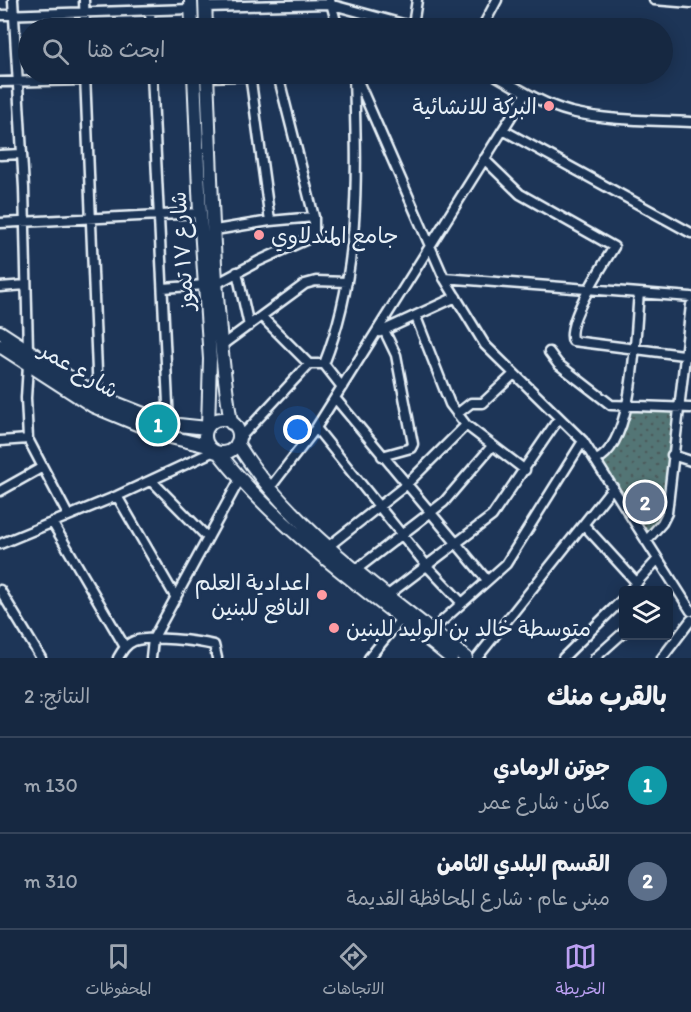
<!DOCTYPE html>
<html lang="ar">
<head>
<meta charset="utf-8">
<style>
	body { margin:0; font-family:Itim,"Playpen Sans Arabic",sans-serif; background:#1f3048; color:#f1f3f6; direction:rtl }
	.controls { position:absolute; right:18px; bottom:18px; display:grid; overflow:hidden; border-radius:6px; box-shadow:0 3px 15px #0003 }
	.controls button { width:54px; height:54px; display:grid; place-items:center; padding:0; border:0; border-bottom:2px solid #35445a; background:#162841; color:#f1f3f6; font:30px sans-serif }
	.you { position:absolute; left:298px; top:430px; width:21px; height:21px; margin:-15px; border:4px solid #fff; border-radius:50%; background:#1a73e8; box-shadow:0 0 0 9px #1a73e833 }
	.badge { display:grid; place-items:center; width:39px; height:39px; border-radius:50%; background:#bca0f2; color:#fff; font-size:20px; font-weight:700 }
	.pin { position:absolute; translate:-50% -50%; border:3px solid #fff; box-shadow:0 2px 6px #0006 }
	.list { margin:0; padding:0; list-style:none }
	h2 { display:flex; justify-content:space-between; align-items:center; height:78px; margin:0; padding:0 24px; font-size:26px }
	h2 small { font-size:20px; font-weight:400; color:#9ea6b1 }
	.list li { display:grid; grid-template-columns:39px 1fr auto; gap:18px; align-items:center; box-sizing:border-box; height:96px; padding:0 24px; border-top:2px solid #35445a }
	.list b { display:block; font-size:22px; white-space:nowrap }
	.list p { margin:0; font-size:20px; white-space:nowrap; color:#9ea6b1 }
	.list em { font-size:20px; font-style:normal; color:#9ea6b1 }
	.icon { flex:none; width:33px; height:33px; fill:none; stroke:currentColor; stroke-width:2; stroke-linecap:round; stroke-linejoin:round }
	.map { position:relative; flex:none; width:691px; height:658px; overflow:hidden; direction:ltr }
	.search { position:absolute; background:#162841; box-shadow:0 3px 15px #0003; left:18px; right:18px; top:18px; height:66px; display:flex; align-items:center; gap:15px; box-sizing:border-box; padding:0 21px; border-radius:33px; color:#9ea6b1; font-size:22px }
	.sheet { height:270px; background:#162841 }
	nav { display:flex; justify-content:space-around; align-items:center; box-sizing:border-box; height:84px; border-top:2px solid #35445a; background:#162841; font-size:16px; color:#9ea6b1 }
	nav a { display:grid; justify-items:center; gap:3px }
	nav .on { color:#bca0f2 }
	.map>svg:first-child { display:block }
</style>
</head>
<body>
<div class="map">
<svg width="691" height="658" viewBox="0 0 691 658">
	<defs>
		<pattern id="park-dots" width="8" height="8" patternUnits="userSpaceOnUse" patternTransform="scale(1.5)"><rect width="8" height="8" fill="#537474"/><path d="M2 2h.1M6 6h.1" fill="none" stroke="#4c5c5d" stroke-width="1.8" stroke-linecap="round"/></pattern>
	</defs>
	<rect width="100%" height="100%" fill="#1d3557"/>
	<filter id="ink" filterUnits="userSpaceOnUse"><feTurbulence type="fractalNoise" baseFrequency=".0167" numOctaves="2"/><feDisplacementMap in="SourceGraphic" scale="12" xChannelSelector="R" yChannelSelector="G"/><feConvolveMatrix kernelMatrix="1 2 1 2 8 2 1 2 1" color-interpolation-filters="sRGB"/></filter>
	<g filter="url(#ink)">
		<!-- park -->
		<path fill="url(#park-dots)" stroke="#9eb2b6" stroke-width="1.5" d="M626 407H678L665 518 646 541 600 462Z"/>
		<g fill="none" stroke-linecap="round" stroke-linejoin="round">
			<!-- minor casing -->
			<g stroke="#e8f1f8" stroke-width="13">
				<path id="minor" d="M13 0 24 188 28 350
					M84 0 85 28
					M330 0 338 28
					M654 0 691 3
					M205 7 329 4 418 28
					M150 12 151 28
					M0 15 191 9
					M413 25 417 0
					M482 28 497 0
					M85 74 98 396
					M152 74 169 424
					M250 74 270 221
					M355 74 444 278 485 345 583 441 691 611
					M493 74C517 88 544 105 571 112 610 121 651 120 691 122
					M208 77 297 74
					M0 82 86 80
					M503 130 691 233
					M0 155 22 154
					M484 159 520 194 614 247C604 263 564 325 573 341L691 356
					M0 223 200 213
					M215 230 270 221 314 217
					M237 272 249 326
					M444 278 691 297
					M218 283 259 261 314 236V217L278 75
					M0 287 26 285
					M163 288 205 285
					M262 317 309 364
					M416 317 450 404 466 425 525 470
					M380 332 456 297
					M222 345 305 284 316 281 347 282
					M549 352 558 364 611 405 691 408
					M324 364 342 387
					M28 365 26 398 28 439 68 515
					M335 398 487 580
					M457 414 471 403H483L513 375
					M316 428 427 566 462 603
					M238 440 309 364H324C361 271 357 175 354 77
					M0 441 28 439
					M672 455 691 461
					M382 456 411 448 413 444 396 355 384 330
					M596 460C635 444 635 331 639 293
					M152 481 208 538
					M269 489 316 428 526 93
					M0 491 41 468
					M117 496 176 598
					M52 522 125 647
					M584 525 637 583
					M646 541 662 523 667 513 691 305
					M0 544 117 496 214 451
					M329 546 406 485 466 425
					M357 569 444 502 492 446
					M0 590 41 658
					M630 590 658 559
					M388 595 492 516 559 418
					M432 630 506 564 583 441
					M118 658C122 651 126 644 134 641 150 635 197 641 214 645L217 658
					M151 658 153 639 240 479
					M369 658 402 618
					M477 658 613 487
					M563 658 624 598
					M595 658 624 632
					M662 658 691 620"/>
			</g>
			<!-- secondary casing -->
			<g stroke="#e8f1f8" stroke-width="16">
				<path id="secondary" d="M191 0 192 28
					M205 0 206 28
					M194 74 200 213 210 359 208 426
					M207 74C212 189 213 308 231 423
					M0 332 98 396 169 424 207 428
					M0 346 93 406 166 436 208 446
					M205 436a17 17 0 1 1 34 0a17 17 0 1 1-34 0Z
					M237 443C290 530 388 594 466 658
					M219 453C280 532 374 595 451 658"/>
			</g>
			<!-- minor -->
			<use href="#minor" stroke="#1d3557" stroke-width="8"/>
			<!-- secondary -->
			<use href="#secondary" stroke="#1d3557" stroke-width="12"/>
		</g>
	</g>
	<!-- markers -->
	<g fill="#ff9aa2" stroke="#1d3557" stroke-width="2">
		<circle cx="549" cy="106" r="6"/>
		<circle cx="259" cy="235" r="6"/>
		<circle cx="322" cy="595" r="6"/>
		<circle cx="334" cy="628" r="6"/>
	</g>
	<g text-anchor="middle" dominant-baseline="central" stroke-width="6" stroke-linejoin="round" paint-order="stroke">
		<!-- poi labels -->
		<g font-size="22" fill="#e8f1f8" stroke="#1d3557" text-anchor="end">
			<text x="537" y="106">البركة للانشائية</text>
			<text x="271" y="235" text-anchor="start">جامع المندلاوي</text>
			<text x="310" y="582">اعدادية العلم<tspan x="310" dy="25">النافع للبنين</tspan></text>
			<text x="346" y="628" text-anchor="start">متوسطة خالد بن الوليد للبنين</text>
		</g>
		<!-- street labels -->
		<g font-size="22" fill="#e8f1f8" stroke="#1d3557">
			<text transform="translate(182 251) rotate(-94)">شارع ١٧ تموز</text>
			<text transform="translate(79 370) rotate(31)">شارع عمر</text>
		</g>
	</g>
</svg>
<div class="controls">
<button><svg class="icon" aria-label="layers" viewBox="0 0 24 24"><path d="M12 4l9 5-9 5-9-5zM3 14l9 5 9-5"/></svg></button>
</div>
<div class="you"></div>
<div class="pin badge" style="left:158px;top:424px;background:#0f9aa8">1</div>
<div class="pin badge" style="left:645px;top:502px;background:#5c6f8a">2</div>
<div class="search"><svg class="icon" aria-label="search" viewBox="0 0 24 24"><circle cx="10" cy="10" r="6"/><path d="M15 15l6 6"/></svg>ابحث هنا</div>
</div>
<section class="sheet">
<h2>بالقرب منك<small>النتائج: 2</small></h2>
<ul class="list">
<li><span class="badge" style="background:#0f9aa8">1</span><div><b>جوتن الرمادي</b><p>مكان · شارع عمر</p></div><em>130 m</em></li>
<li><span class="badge" style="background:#5c6f8a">2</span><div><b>القسم البلدي الثامن</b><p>مبنى عام · شارع المحافظة القديمة</p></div><em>310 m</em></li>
</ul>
</section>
<nav>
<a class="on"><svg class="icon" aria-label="map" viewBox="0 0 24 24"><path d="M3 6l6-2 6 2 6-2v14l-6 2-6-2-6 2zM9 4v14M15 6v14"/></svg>الخريطة</a>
<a><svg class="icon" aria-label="directions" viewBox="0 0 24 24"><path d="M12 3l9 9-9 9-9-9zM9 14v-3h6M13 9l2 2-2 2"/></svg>الاتجاهات</a>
<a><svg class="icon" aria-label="saved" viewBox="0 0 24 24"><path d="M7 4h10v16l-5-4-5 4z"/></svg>المحفوظات</a>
</nav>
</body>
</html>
